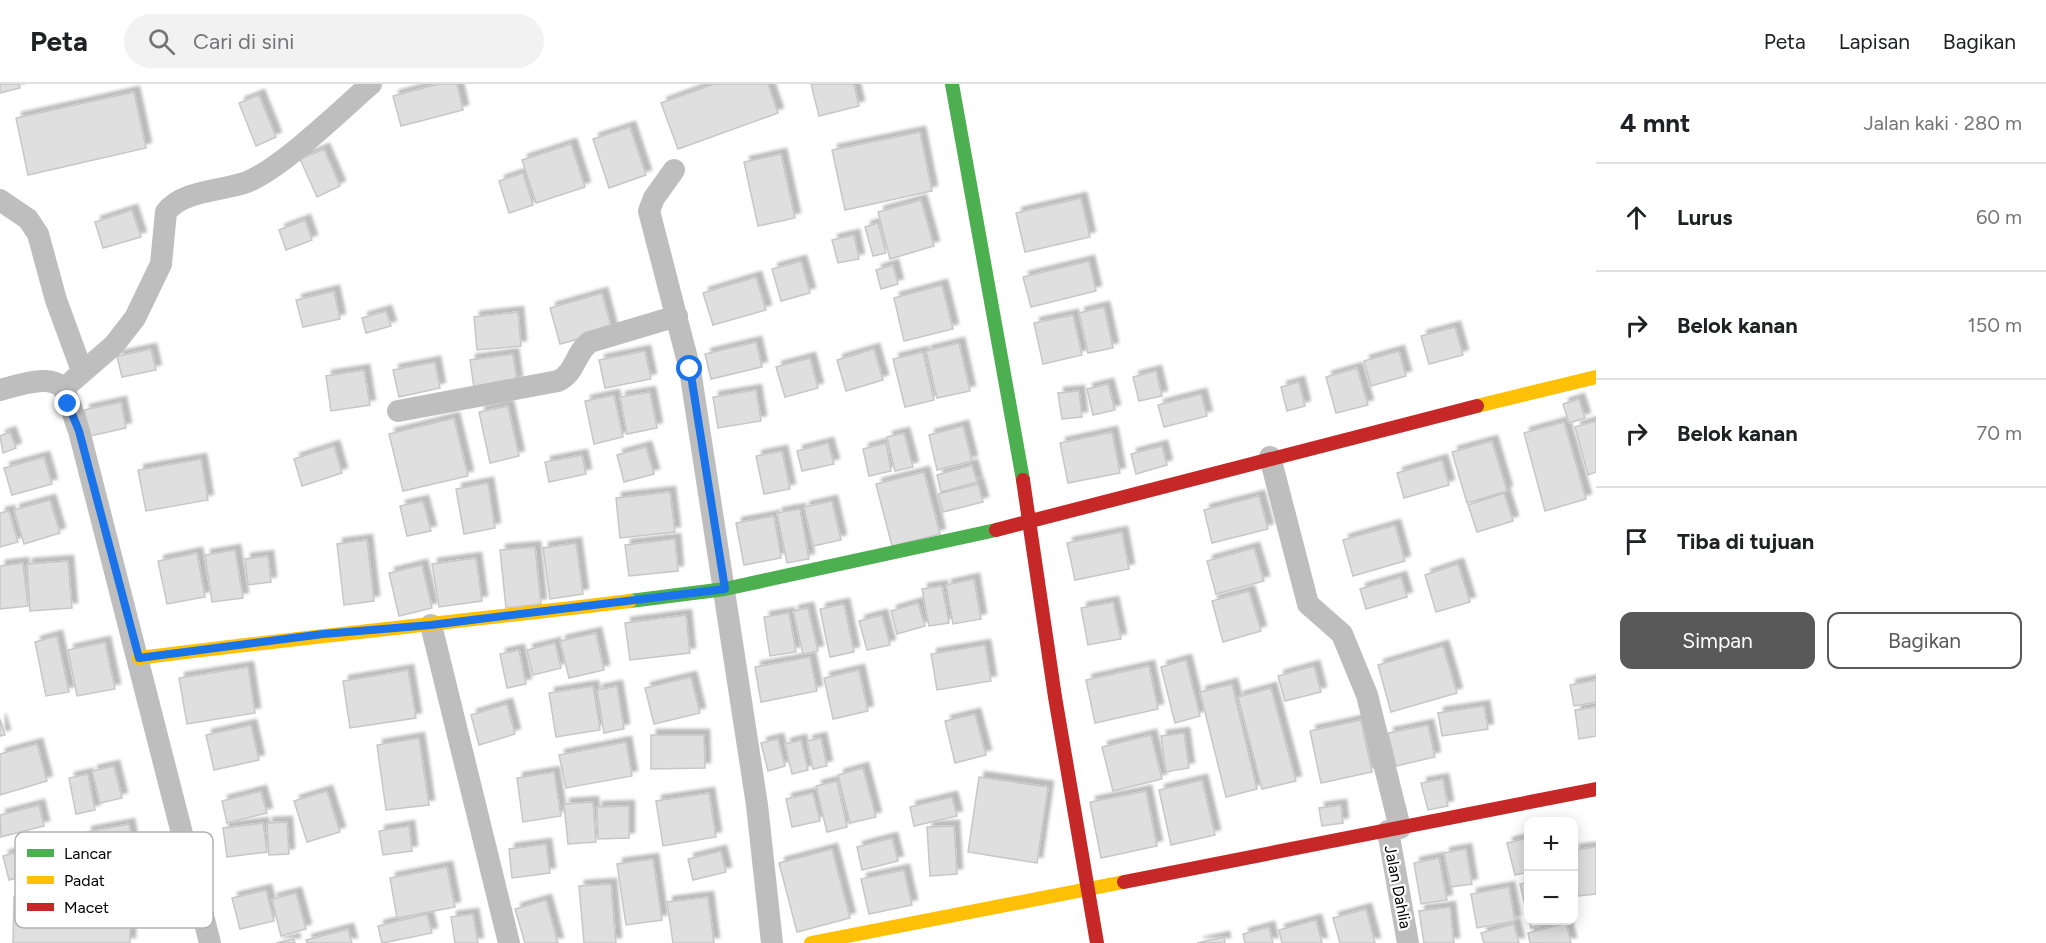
<!DOCTYPE html>
<html lang="id">
<head>
<meta charset="utf-8">
<style>
	body { margin:0; font-family:Figtree,sans-serif; background:#f2f2f2; color:#202124 }
	.controls { position:absolute; right:18px; bottom:18px; display:grid; overflow:hidden; border-radius:12px; box-shadow:0 3px 15px #0003 }
	.controls button { width:54px; height:54px; display:grid; place-items:center; padding:0; border:0; border-bottom:2px solid #e0e0e0; background:#fff; color:#202124; font:30px sans-serif }
	.stop { position:absolute; width:18px; height:18px; margin:-14px; border:4px solid #1a73e8; border-radius:50%; background:#fff }
	.stop.end { background:#1a73e8; border-color:#fff; box-shadow:0 2px 6px #0008 }
	.list { margin:0; padding:0; list-style:none }
	h2 { display:flex; justify-content:space-between; align-items:center; height:78px; margin:0; padding:0 24px; font-size:26px }
	h2 small { font-size:20px; font-weight:400; color:#757577 }
	.list li { display:grid; grid-template-columns:39px 1fr auto; gap:18px; align-items:center; box-sizing:border-box; height:108px; padding:0 24px; border-top:2px solid #e0e0e0 }
	.list b { display:block; font-size:22px; white-space:nowrap }
	.list em { font-size:20px; font-style:normal; color:#757577 }
	.actions { display:flex; gap:12px; padding:18px 24px }
	.actions a { flex:1; padding:14px 0; border:2px solid #595959; border-radius:12px; text-align:center; font-size:21px; color:#595959 }
	.actions .main { background:#595959; color:#fff }
	.icon { flex:none; width:33px; height:33px; fill:none; stroke:currentColor; stroke-width:2; stroke-linecap:round; stroke-linejoin:round }
	.map { position:relative; flex:none; width:1596px; height:859px; overflow:hidden }
	header { display:flex; align-items:center; gap:36px; box-sizing:border-box; height:84px; padding:0 30px; background:#fff; border-bottom:2px solid #e0e0e0 }
	header strong { font-size:28px }
	nav { display:flex; gap:33px; margin-inline-start:auto; font-size:21px }
	.search { width:420px; height:54px; background:#f2f2f2; display:flex; align-items:center; gap:15px; box-sizing:border-box; padding:0 21px; border-radius:33px; color:#757577; font-size:22px }
	main { display:flex }
	aside { flex:1; background:#fff }
	.map>svg:first-child { display:block }
</style>
</head>
<body>
<header>
<strong>Peta</strong>
<div class="search"><svg class="icon" aria-label="search" viewBox="0 0 24 24"><circle cx="10" cy="10" r="6"/><path d="M15 15l6 6"/></svg>Cari di sini</div>
<nav><a>Peta</a><a>Lapisan</a><a>Bagikan</a></nav>
</header>
<main>
<div class="map">
<svg width="1596" height="859" viewBox="0 0 1596 859">
	<defs>
		<filter id="shadow"><feDropShadow dx="5.5" dy="-5.5" stdDeviation="1.5" flood-color="#0004"/></filter>
	</defs>
	<rect width="100%" height="100%" fill="#fff"/>
	<!-- building -->
	<path fill="#dfdfdf" stroke="#c7c7c7" stroke-width="1.5" filter="url(#shadow)" d="M0 0H19L20 4 0 9Z
		M439 0H457L463 26 401 42 393 12Z
		M714 0H768L778 29 678 65 661 19Z
		M811 0H854L859 22 819 32Z
		M134 8 146 64 28 91 16 34Z
		M259 11 276 53 256 62 239 19Z
		M630 43 646 91 609 104 593 55Z
		M920 48 932 107 845 126 832 66Z
		M571 60 585 103 536 119 522 76Z
		M324 65 340 102 317 113 300 75Z
		M781 70 795 134 758 142 744 78Z
		M523 89 533 121 509 129 499 97Z
		M1081 114 1090 153 1025 168 1016 129Z
		M921 116 934 162 890 175 878 128Z
		M132 126 141 153 103 164 95 138Z
		M305 136 312 156 286 166 279 146Z
		M878 139 886 169 873 172 865 143Z
		M854 151 859 175 838 179 832 156Z
		M801 177 810 209 781 217 772 185Z
		M1089 177 1096 207 1031 223 1023 193Z
		M893 181 898 200 881 205 876 186Z
		M756 193 766 226 713 241 703 209Z
		M942 201 953 245 904 257 894 214Z
		M334 207 340 235 303 243 296 216Z
		M602 209 612 246 560 260 550 224Z
		M1104 223 1113 264 1088 269 1079 229Z
		M386 227 391 242 366 249 362 234Z
		M518 228 521 262 477 266 474 233Z
		M1073 231 1082 271 1043 280 1034 239Z
		M1455 243 1463 271 1429 280 1421 252Z
		M756 258 762 283 711 295 705 270Z
		M959 259 970 307 937 314 926 267Z
		M151 265 156 286 122 293 117 272Z
		M874 265 883 296 846 307 837 276Z
		M645 267 651 295 605 304 599 276Z
		M1399 267 1406 292 1371 302 1364 277Z
		M923 268 934 316 905 323 893 275Z
		M513 270 517 298 474 304 470 276Z
		M810 274 818 304 785 313 776 283Z
		M435 278 440 304 399 313 393 286Z
		M1357 284 1368 321 1336 329 1326 293Z
		M364 286 370 321 331 327 326 292Z
		M1156 287 1162 312 1139 317 1133 293Z
		M1299 298 1305 322 1287 327 1281 303Z
		M1108 300 1115 326 1093 331 1087 305Z
		M756 306 761 337 718 344 713 313Z
		M1079 307 1082 333 1062 335 1058 309Z
		M650 308 657 344 627 350 620 313Z
		M1201 310 1207 332 1164 343 1158 321Z
		M614 311 623 353 594 360 585 317Z
		M1579 315 1585 334 1569 339 1563 320Z
		M121 318 126 344 90 352 84 326Z
		M508 322 519 372 490 379 479 328Z
		M454 334 468 392 403 407 389 350Z
		M1596 337V388L1588 391 1575 343Z
		M1564 338 1586 415 1545 427 1524 349Z
		M963 342 972 377 937 386 929 351Z
		M10 348 16 364 3 369 0 352Z
		M1112 348 1120 389 1068 399 1060 359Z
		M904 349 913 383 895 387 887 353Z
		M1492 357 1507 407 1467 419 1452 368Z
		M828 359 834 380 802 387 797 367Z
		M886 359 891 387 869 392 863 365Z
		M334 362 342 389 302 402 294 375Z
		M1162 362 1167 381 1136 390 1131 370Z
		M646 363 654 390 624 398 617 371Z
		M782 367 790 405 764 410 756 372Z
		M582 371 586 390 549 398 545 378Z
		M44 373 52 400 12 411 4 384Z
		M201 375 208 416 146 427 138 386Z
		M1442 376 1449 401 1404 414 1397 389Z
		M972 381 977 398 941 408 937 391Z
		M924 388 940 450 892 462 876 400Z
		M488 399 495 444 464 450 456 405Z
		M978 400 983 418 943 428 938 410Z
		M670 408 675 448 620 454 616 414Z
		M1504 409 1513 437 1477 448 1468 421Z
		M1259 412 1268 445 1212 459 1204 426Z
		M50 416 60 449 24 460 14 426Z
		M423 417 431 447 407 452 400 422Z
		M832 417 841 456 813 462 804 423Z
		M800 425 809 475 787 479 777 429Z
		M9 427 18 458 0 463V429Z
		M774 432 781 474 744 481 736 439Z
		M1395 441 1405 477 1353 492 1343 456Z
		M1122 448 1129 485 1075 496 1067 459Z
		M675 455 678 487 629 492 625 461Z
		M367 456 374 517 344 521 337 460Z
		M576 459 583 510 550 515 543 464Z
		M535 463 541 520 506 524 500 466Z
		M1254 464 1264 497 1216 510 1207 477Z
		M235 466 243 514 212 518 205 471Z
		M197 469 205 513 167 520 158 477Z
		M268 472 271 498 248 501 245 475Z
		M476 474 482 517 439 523 432 480Z
		M68 477 72 524 30 527 27 480Z
		M23 479 28 522 0 525V482Z
		M1458 480 1470 518 1436 528 1425 491Z
		M422 481 432 524 399 532 389 489Z
		M1401 493 1407 513 1366 525 1360 505Z
		M974 495 981 535 953 540 946 501Z
		M942 502 949 539 929 542 922 505Z
		M1249 507 1261 547 1223 558 1212 517Z
		M1113 518 1121 555 1088 561 1081 524Z
		M918 519 925 542 897 550 891 527Z
		M844 520 854 568 830 573 820 525Z
		M808 524 818 567 803 570 793 527Z
		M789 529 796 568 770 572 764 533Z
		M686 531 690 569 630 576 625 539Z
		M882 531 890 561 867 566 859 537Z
		M596 549 604 586 569 594 560 557Z
		M57 552 69 608 46 612 35 558Z
		M105 558 115 605 77 612 68 566Z
		M555 559 561 584 533 591 527 566Z
		M985 561 991 597 937 606 931 570Z
		M1443 562 1457 609 1391 628 1378 581Z
		M519 566 526 600 507 604 500 570Z
		M810 573 817 607 761 618 755 583Z
		M1186 576 1200 632 1175 639 1161 583Z
		M1149 582 1158 625 1095 639 1086 596Z
		M1314 582 1321 608 1285 617 1278 592Z
		M248 583 255 629 187 640 179 594Z
		M408 586 416 634 350 644 343 597Z
		M859 586 868 627 833 635 824 594Z
		M691 593 700 629 654 640 645 604Z
		M1596 596V618L1574 622 1570 601Z
		M1232 600 1257 705 1226 713 1200 608Z
		M593 602 600 646 556 653 549 609Z
		M617 602 624 645 604 649 597 606Z
		M1271 604 1296 697 1262 705 1238 613Z
		M507 620 515 650 479 661 471 631Z
		M1484 622 1488 645 1442 652 1438 629Z
		M1596 623V652L1579 655 1575 626Z
		M975 630 986 671 955 679 945 637Z
		M0 635 5 651 0 652Z
		M1361 636 1372 688 1321 699 1310 647Z
		M251 641 259 676 214 686 206 651Z
		M1428 641 1435 673 1396 682 1388 649Z
		M1184 649 1189 684 1166 688 1161 652Z
		M651 651H704L705 684 651 685Z
		M1151 651 1162 695 1113 707 1102 663Z
		M419 654 429 721 386 726 377 661Z
		M821 654 827 682 813 685 807 657Z
		M778 655 785 682 768 687 761 659Z
		M801 656 808 686 792 690 785 660Z
		M626 658 632 692 566 704 559 671Z
		M37 660 47 697 0 711V670Z
		M114 682 122 714 100 719 92 687Z
		M863 684 876 733 850 739 838 691Z
		M554 688 561 732 523 738 517 694Z
		M88 690 95 726 76 730 69 694Z
		M979 693 1048 703 1037 779 968 768Z
		M1443 695 1448 722 1428 726 1421 699Z
		M1202 696 1215 751 1171 761 1159 706Z
		M837 697 847 743 827 748 816 702Z
		M261 707 267 729 227 739 222 717Z
		M327 707 340 748 307 758 294 717Z
		M1146 707 1157 762 1101 774 1090 718Z
		M709 709 716 753 663 762 656 717Z
		M813 709 820 737 792 743 786 715Z
		M952 713 957 732 914 742 910 723Z
		M593 718 596 758 568 760 564 720Z
		M39 721 44 742 1 753 0 731Z
		M1341 721 1343 739 1322 742 1319 724Z
		M629 722V754L598 755 597 723Z
		M287 738 289 770 269 771 267 739Z
		M263 739 267 768 227 773 223 744Z
		M129 740 137 782 94 790 86 748Z
		M409 742 412 767 383 771 379 747Z
		M954 742 957 790 930 792 927 743Z
		M892 754 898 777 862 786 857 763Z
		M1528 754V788L1515 791 1507 759Z
		M546 760 550 789 512 794 509 765Z
		M34 763 40 788 9 796 3 772Z
		M1596 763V810L1578 812 1574 766Z
		M832 765 850 834 797 848 779 779Z
		M1466 765 1472 800 1451 803 1444 769Z
		M721 767 726 788 693 796 688 775Z
		M1439 774 1447 816 1421 820 1414 779Z
		M653 775 662 836 626 841 617 780Z
		M447 783 455 823 397 834 390 794Z
		M904 786 912 821 869 830 861 795Z
		M1528 798V834L1520 800Z
		M611 800 616 859H584L579 802Z
		M1509 803 1515 837 1477 844 1471 810Z
		M266 806 274 837 240 845 232 814Z
		M296 809 306 845 281 852 272 815Z
		M14 813 131 816 130 859H13Z
		M708 813 714 859H673L667 818Z
		M546 816 558 859H525L515 825Z
		M1450 823 1454 859H1424L1419 827Z
		M1366 825 1375 859H1340L1333 834Z
		M427 830 432 849 382 859 378 842Z
		M473 830 478 859H455L451 833Z
		M1316 836 1322 859H1282L1279 846Z
		M1529 836H1557V837L1531 844Z
		M1566 839 1571 859H1530L1528 849Z
		M1514 840 1519 859H1484L1481 849Z
		M1269 843 1273 859H1245L1243 850Z
		M348 845 352 859H307L306 856Z
		M1224 853 1225 859H1197Z
		M294 855 295 859H276Z"/>
	<g fill="none" stroke-linecap="round" stroke-linejoin="round">
		<!-- street -->
		<path stroke="#bebebe" stroke-width="22" d="M674 86 654 114 649 127 690 286 757 721 772 859
			M0 116 28 135 38 150 56 216 82 287
			M63 305 114 261 135 234 161 180 166 128C182 106 223 107 247 98 282 84 341 26 371 0
			M0 306C16 302 52 288 64 306 71 318 74 335 79 347L210 859
			M398 327 558 297C576 289 575 268 590 258L677 232
			M1270 373 1308 520 1342 550 1367 611 1400 744
			M431 541 509 859
			M1388 747 1408 859"/>
		<!-- fast -->
		<path stroke="#4caf50" stroke-width="14" d="M952 0 1023 396
			M630 517 725 505 996 446"/>
		<!-- slow -->
		<path stroke="#ffc107" stroke-width="14" d="M1477 322 1596 293
			M139 574C303 553 467 537 630 517
			M811 859 1124 798"/>
		<!-- jam -->
		<path stroke="#c62828" stroke-width="14" d="M1023 396 1055 613 1097 859
			M996 446 1477 322
			M1124 798 1596 705"/>
	</g>
	<g fill="none" stroke-linecap="round" stroke-linejoin="round">
		<!-- route -->
		<path stroke="#1a73e8" stroke-width="8" d="M68 320 79 347 139 574 323 550 431 541 725 505 690 285"/>
	</g>
	<g text-anchor="middle" dominant-baseline="central" stroke-width="4.5" stroke-linejoin="round" paint-order="stroke">
		<!-- street labels -->
		<g font-size="16" fill="#000" stroke="#fff">
			<text transform="translate(1398 803) rotate(79)">Jalan Dahlia</text>
		</g>
	</g>
	<!-- legend -->
	<rect x="15" y="748" width="198" height="96" rx="9" fill="#fff" stroke="#b2b2b2" stroke-width="1.5"/>
	<rect x="27" y="765" width="27" height="8" fill="#4caf50"/>
	<rect x="27" y="792" width="27" height="8" fill="#ffc107"/>
	<rect x="27" y="819" width="27" height="8" fill="#c62828"/>
	<g font-size="16" fill="#000">
		<text x="64" y="775">Lancar</text>
		<text x="64" y="802">Padat</text>
		<text x="64" y="829">Macet</text>
	</g>
</svg>
<div class="controls">
<button>+</button>
<button>−</button>
</div>
<div class="stop" style="left:690px;top:285px"></div>
<div class="stop end" style="left:68px;top:320px"></div>
</div>
<aside>
<h2>4 mnt<small>Jalan kaki · 280 m</small></h2>
<ul class="list">
<li><svg class="icon" aria-label="ahead" viewBox="0 0 24 24"><path d="M12 20V5M6 11l6-6 6 6"/></svg><div><b>Lurus</b></div><em>60 m</em></li>
<li><svg class="icon" aria-label="right" viewBox="0 0 24 24"><path d="M7 20v-9h11M14 6l5 5-5 5"/></svg><div><b>Belok kanan</b></div><em>150 m</em></li>
<li><svg class="icon" aria-label="right" viewBox="0 0 24 24"><path d="M7 20v-9h11M14 6l5 5-5 5"/></svg><div><b>Belok kanan</b></div><em>70 m</em></li>
<li><svg class="icon" aria-label="arrive" viewBox="0 0 24 24"><path d="M6 21V4h12l-3 4 3 4H6"/></svg><div><b>Tiba di tujuan</b></div></li>
</ul>
<div class="actions"><a class="main">Simpan</a><a>Bagikan</a></div>
</aside>
</main>
</body>
</html>
